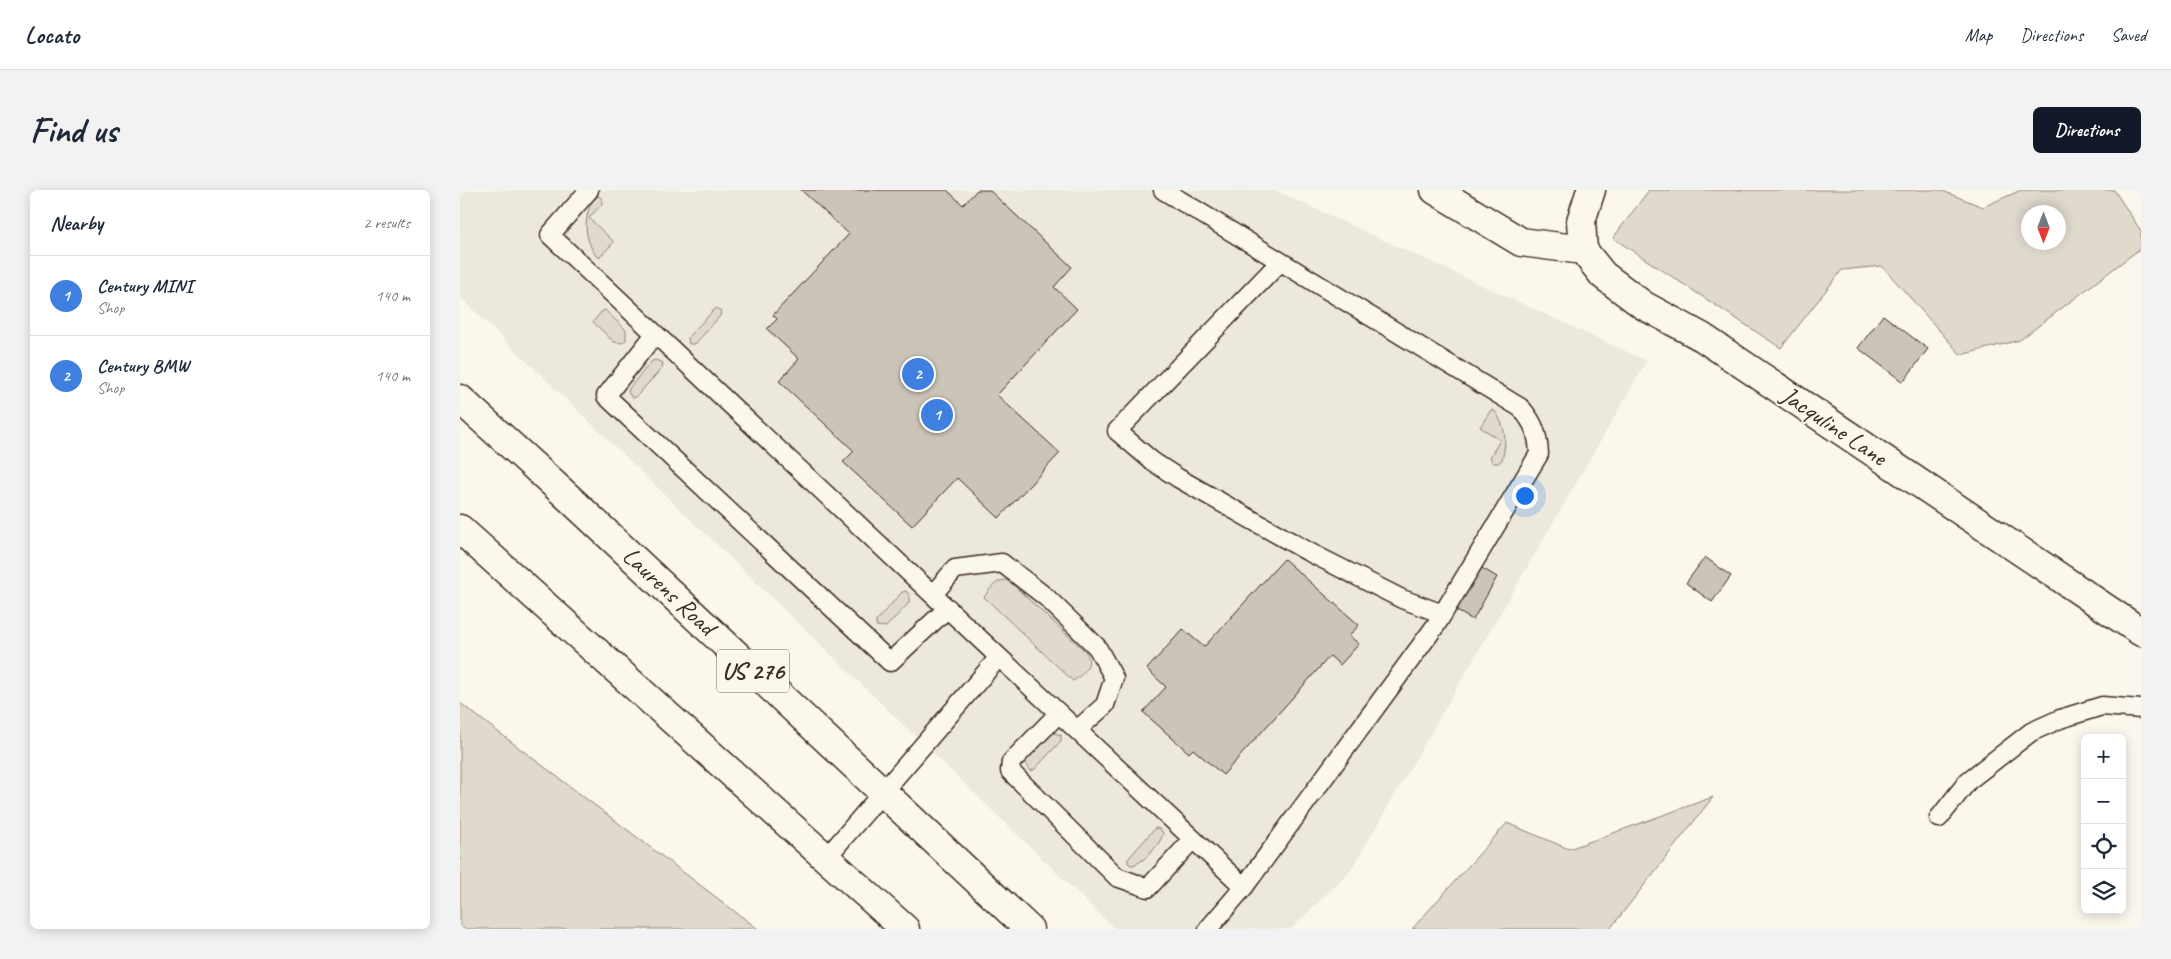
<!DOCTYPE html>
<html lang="en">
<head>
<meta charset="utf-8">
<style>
	body { margin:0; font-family:Caveat,sans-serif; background:#f2f2f3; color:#1f2937 }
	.controls { position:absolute; right:15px; bottom:15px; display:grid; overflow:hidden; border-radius:8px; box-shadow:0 2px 12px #0003 }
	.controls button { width:45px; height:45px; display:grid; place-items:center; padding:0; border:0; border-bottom:1px solid #e0e1e3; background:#fff; color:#1f2937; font:25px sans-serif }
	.compass { position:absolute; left:1561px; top:15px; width:45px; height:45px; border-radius:50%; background:#fff; box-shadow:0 2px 12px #0003; rotate:180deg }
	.you { position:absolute; left:1064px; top:305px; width:18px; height:18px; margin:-12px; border:4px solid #fff; border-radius:50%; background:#1a73e8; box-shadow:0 0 0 8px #1a73e833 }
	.badge { display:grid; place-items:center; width:32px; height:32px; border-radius:50%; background:#111827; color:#fff; font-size:16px; font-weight:700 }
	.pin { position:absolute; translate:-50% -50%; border:2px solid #fff; box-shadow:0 1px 5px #0006 }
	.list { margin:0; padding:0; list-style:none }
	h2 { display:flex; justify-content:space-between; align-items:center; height:65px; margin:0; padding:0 20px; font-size:21px }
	h2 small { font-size:16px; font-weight:400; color:#747a83 }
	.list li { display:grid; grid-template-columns:32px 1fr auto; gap:15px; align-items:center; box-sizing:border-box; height:80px; padding:0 20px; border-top:1px solid #e0e1e3 }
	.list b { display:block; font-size:19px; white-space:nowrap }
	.list p { margin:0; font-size:16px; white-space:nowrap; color:#747a83 }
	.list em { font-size:16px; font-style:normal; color:#747a83 }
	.icon { flex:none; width:28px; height:28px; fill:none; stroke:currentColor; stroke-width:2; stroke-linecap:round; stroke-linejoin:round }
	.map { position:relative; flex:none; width:1681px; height:739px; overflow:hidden; border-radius:8px }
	header { display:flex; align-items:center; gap:30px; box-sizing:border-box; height:70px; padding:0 25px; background:#fff; border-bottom:1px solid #e0e1e3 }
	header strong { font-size:24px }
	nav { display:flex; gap:28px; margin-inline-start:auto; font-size:18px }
	.intro { display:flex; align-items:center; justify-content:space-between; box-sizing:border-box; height:120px; padding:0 30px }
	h1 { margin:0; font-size:35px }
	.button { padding:12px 22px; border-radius:8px; background:#111827; color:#fff; font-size:18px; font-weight:700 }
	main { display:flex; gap:30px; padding:0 30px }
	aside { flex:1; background:#fff; border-radius:8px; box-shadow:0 2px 12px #0003 }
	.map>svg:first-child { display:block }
</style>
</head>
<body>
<header>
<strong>Locato</strong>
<nav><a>Map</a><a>Directions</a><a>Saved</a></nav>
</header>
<div class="intro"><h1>Find us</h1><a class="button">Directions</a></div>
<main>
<aside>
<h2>Nearby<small>2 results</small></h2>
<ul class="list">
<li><span class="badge" style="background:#3f7fe0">1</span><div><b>Century MINI</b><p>Shop</p></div><em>140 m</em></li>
<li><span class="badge" style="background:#3f7fe0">2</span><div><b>Century BMW</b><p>Shop</p></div><em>140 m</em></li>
</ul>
</aside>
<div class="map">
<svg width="1681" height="739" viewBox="0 0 1681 739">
	<rect width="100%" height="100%" fill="#fbf7ec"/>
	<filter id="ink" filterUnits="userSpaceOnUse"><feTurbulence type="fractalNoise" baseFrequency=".02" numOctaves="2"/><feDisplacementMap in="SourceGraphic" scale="10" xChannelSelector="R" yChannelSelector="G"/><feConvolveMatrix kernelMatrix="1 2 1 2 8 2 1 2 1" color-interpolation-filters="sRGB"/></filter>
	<g filter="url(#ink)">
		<!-- built -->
		<path fill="#ede8dd" d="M8 0H814L1187 171 891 680 831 739H655L0 107V7Z"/>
		<!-- green -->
		<path fill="#dfd9ce" stroke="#8d8276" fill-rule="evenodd" d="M1189 0H1480L1523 17 1561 0H1654L1681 41V58L1560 150 1501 165 1422 76 1382 80 1321 158 1153 48ZM1568 22H1598V52H1568Z
			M139 6 142 9V14L129 28 154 52 140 67 136 66C124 48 123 29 133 9Z
			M256 118 261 121 260 126 235 154H229L228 147Z
			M145 120 166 140V150L162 153 154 152 133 132 141 122Z
			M196 170 203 173 202 178 176 207 172 208 168 202 170 197 192 171Z
			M1031 220 1035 221C1046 237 1047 252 1042 270L1038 273H1033L1030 267 1040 250 1020 237Z
			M544 390 550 392 626 462C633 475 625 482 615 490L613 491 524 407C530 399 534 392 544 390Z
			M446 401 450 406 449 413 426 437 416 436V431L442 402Z
			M0 513 298 739H0Z
			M595 543 601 545V551L574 580 571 581 566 574 567 569 591 544Z
			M1253 607 1150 739H952L1047 633 1109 659Z
			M695 638 700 639 703 643C702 653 682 675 671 675L668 673V669Z"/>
		<!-- building -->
		<path fill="#ccc4b9" stroke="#3b2a1e" d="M341 0H487L503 15 517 0H529L612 77 594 97 617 119 537 205 600 263 539 328 497 288 452 336 383 272 394 261 319 191 339 169 307 139 317 129 313 125 389 44Z
			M1423 125 1468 159 1443 192 1398 158Z
			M1245 367 1271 386 1252 412 1226 393Z
			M824 369 899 435 889 446 899 454 880 475 870 466 763 585 733 559 729 563 683 522 706 497 687 479 723 439 744 457Z
			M1015 374 1037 387 1013 430 990 417Z"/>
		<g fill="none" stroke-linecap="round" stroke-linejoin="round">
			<!-- lane casing -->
			<g stroke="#3b2a1e" stroke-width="21">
				<path id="lane" d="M129 0 90 45 539 467 367 667
					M703 0 1061 218C1074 233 1078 244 1079 264L976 435 784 697 748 739
					M820 72 657 241 692 271 718 288 847 361 942 409 983 424
					M195 144 146 206 430 472 488 418
					M473 404 495 379 542 373 586 407 637 457 654 488 645 515 617 540
					M539 467 784 697
					M599 523 551 572 550 581 657 687 688 698 733 649
					M1479 628 1508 591 1571 542 1600 529 1642 516 1681 519"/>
			</g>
			<!-- street casing -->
			<g stroke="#3b2a1e" stroke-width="31">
				<path id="street" d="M975 0 1061 52 1123 60
					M1131 0 1121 31 1123 60 1143 85 1183 115 1242 147 1681 442"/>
			</g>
			<!-- primary casing -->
			<g stroke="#3b2a1e" stroke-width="31">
				<path id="primary" d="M0 209 109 308 569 739
					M0 339 445 739"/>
			</g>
			<!-- lane -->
			<use href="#lane" stroke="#fbf7ec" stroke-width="18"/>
			<!-- street -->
			<use href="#street" stroke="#fbf7ec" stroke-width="28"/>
			<!-- primary -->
			<use href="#primary" stroke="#fbf7ec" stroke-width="28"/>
		</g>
	</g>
	<g text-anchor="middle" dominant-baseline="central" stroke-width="4" stroke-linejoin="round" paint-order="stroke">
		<!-- shield labels -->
		<rect fill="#fbf7ec" stroke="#75685c" stroke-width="1" x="257" y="459.5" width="72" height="43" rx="4"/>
		<g font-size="24" font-weight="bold" fill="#3b2a1e">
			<text x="293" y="481">US 276</text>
		</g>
		<!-- street labels -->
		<g font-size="25" fill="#3b2a1e" stroke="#fbf7ec">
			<text transform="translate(1374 236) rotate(34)">Jacquline Lane</text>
			<text transform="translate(209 401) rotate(43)">Laurens Road</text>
		</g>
	</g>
</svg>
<div class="controls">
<button>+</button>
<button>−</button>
<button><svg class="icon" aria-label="locate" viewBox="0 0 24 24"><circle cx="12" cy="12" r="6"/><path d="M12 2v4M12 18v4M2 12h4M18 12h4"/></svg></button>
<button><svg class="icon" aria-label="layers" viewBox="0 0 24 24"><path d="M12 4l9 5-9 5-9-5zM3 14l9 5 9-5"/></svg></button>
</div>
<svg class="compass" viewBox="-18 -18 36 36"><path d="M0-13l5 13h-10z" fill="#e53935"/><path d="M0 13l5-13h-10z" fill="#747a83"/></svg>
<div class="you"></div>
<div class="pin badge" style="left:477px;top:225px;background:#3f7fe0">1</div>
<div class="pin badge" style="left:458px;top:184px;background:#3f7fe0">2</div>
</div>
</main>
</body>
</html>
